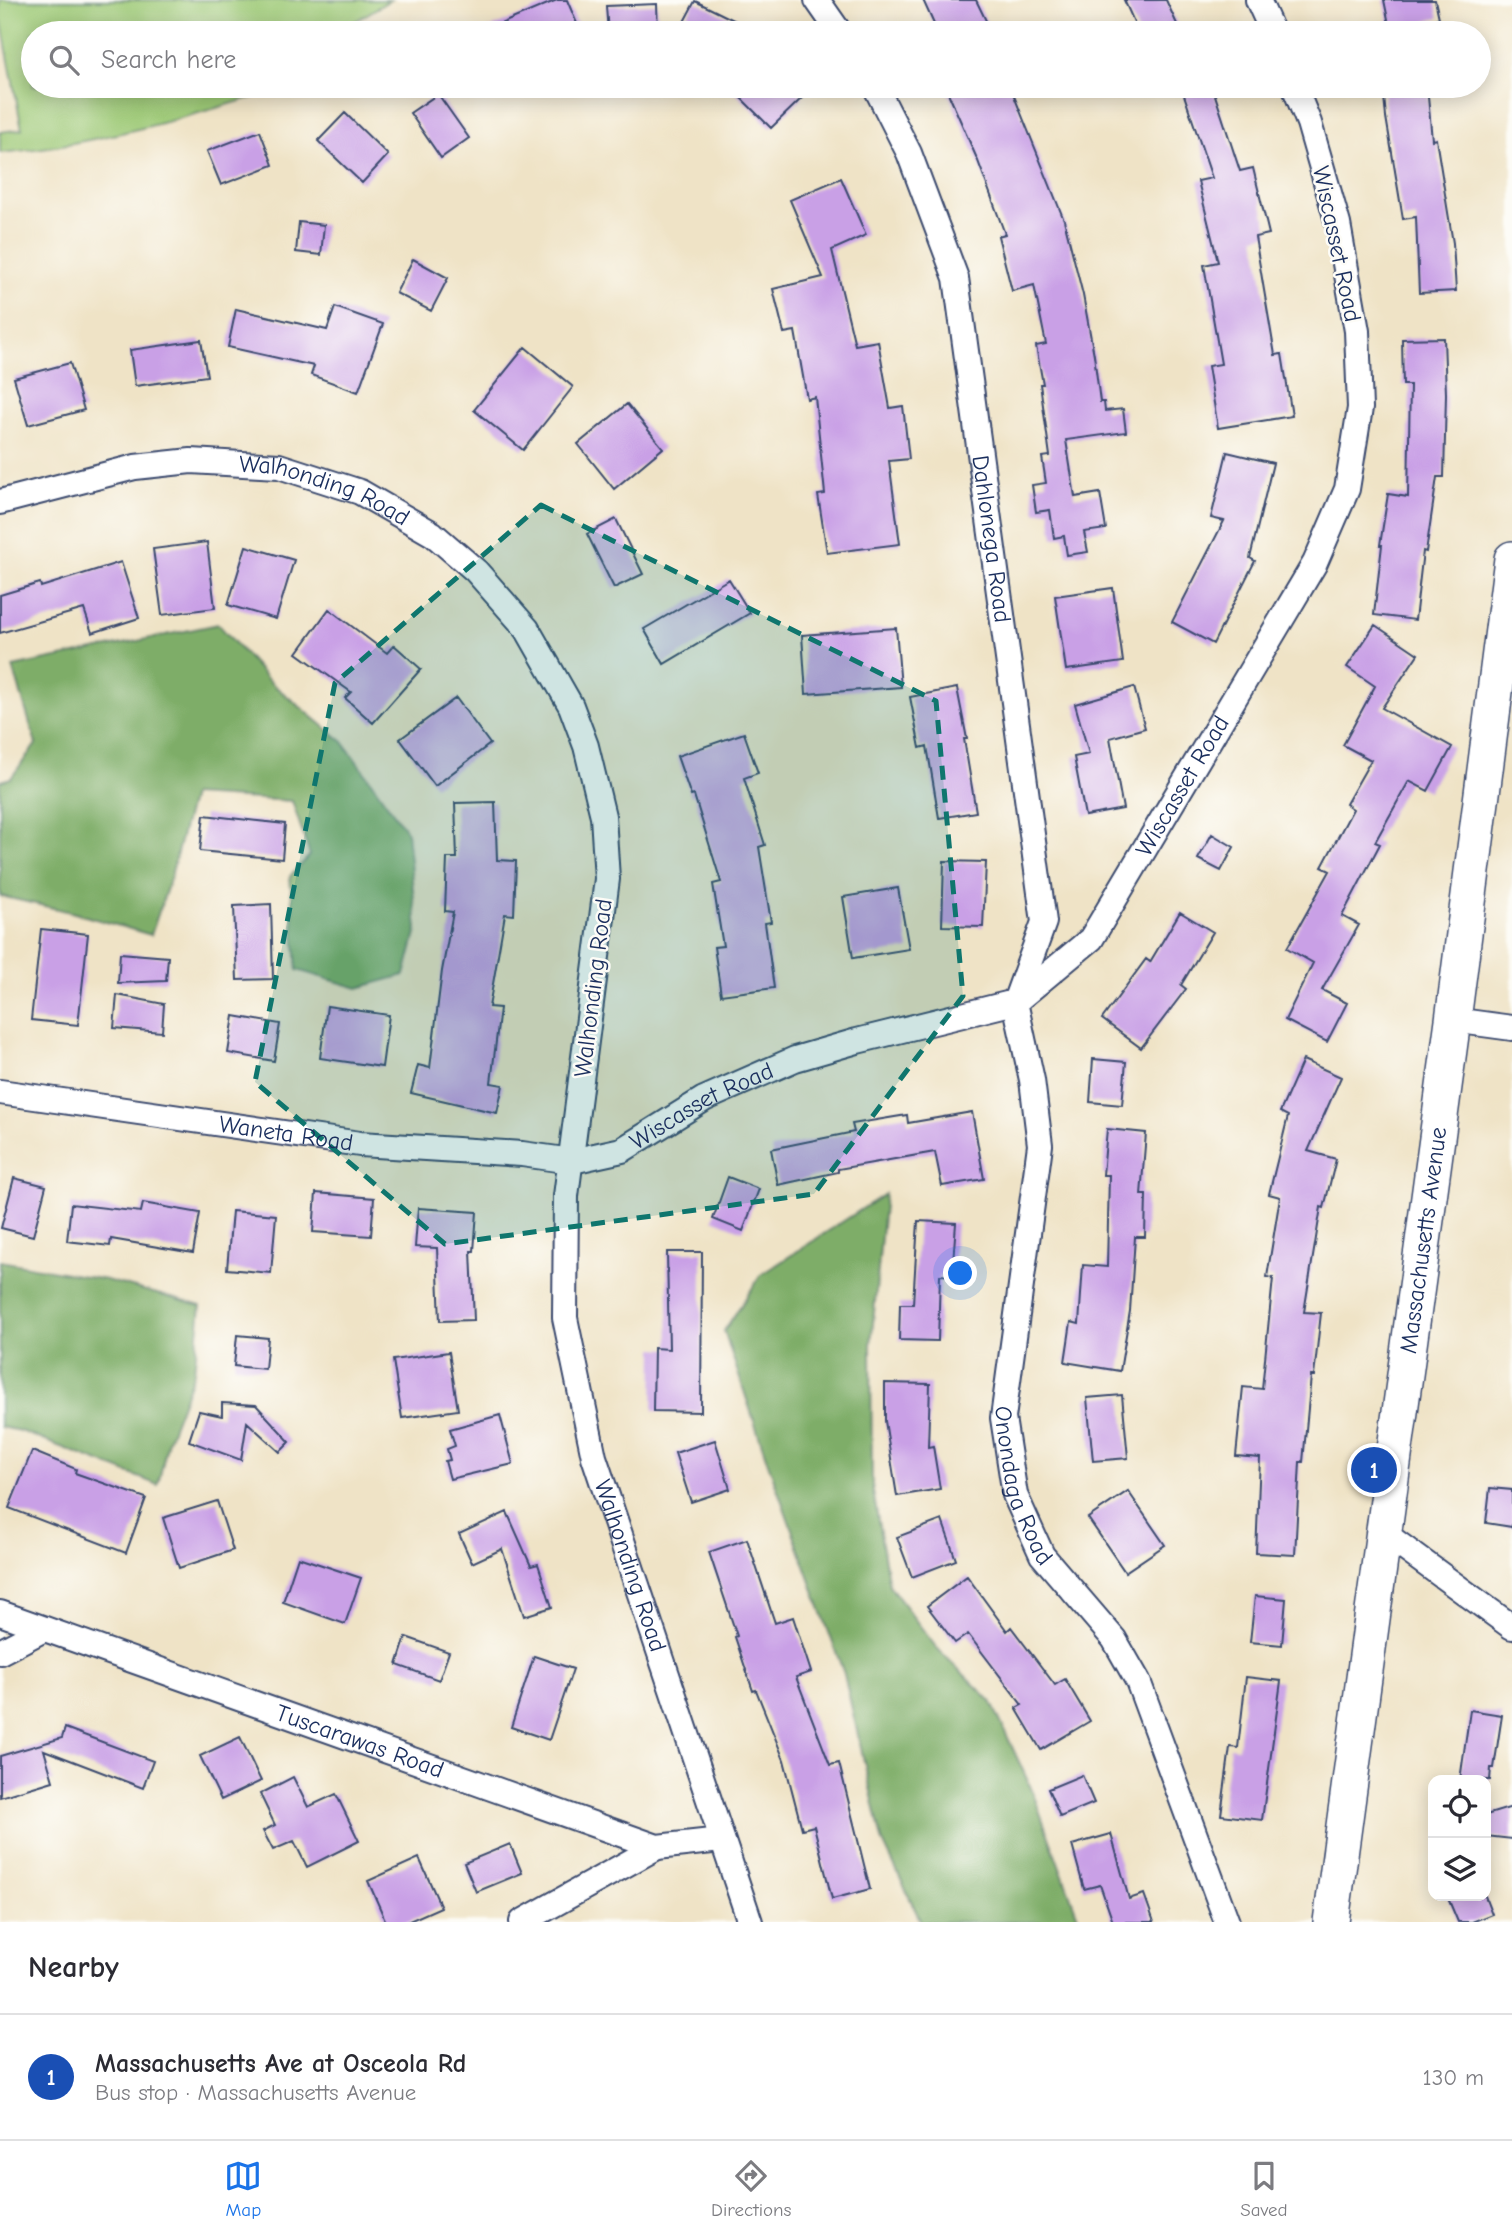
<!DOCTYPE html>
<html lang="en">
<head>
<meta charset="utf-8">
<style>
	body { margin:0; font-family:"Comic Neue",sans-serif; background:#f7f7f7; color:#2b2b33 }
	.controls { position:absolute; right:21px; bottom:21px; display:grid; overflow:hidden; border-radius:14px; box-shadow:0 4px 18px #0003 }
	.controls button { width:63px; height:63px; display:grid; place-items:center; padding:0; border:0; border-bottom:2px solid #e1e1e2; background:#fff; color:#2b2b33; font:35px sans-serif }
	.you { position:absolute; left:961px; top:1274px; width:24px; height:24px; margin:-18px; border:5px solid #fff; border-radius:50%; background:#1a73e8; box-shadow:0 0 0 10px #1a73e833 }
	.badge { display:grid; place-items:center; width:46px; height:46px; border-radius:50%; background:#1a73e8; color:#fff; font-size:23px; font-weight:700 }
	.pin { position:absolute; translate:-50% -50%; border:4px solid #fff; box-shadow:0 2px 7px #0006 }
	.list { margin:0; padding:0; list-style:none }
	h2 { display:flex; justify-content:space-between; align-items:center; height:91px; margin:0; padding:0 28px; font-size:30px }
	h2 small { font-size:23px; font-weight:400; color:#7c7c81 }
	.list li { display:grid; grid-template-columns:46px 1fr auto; gap:21px; align-items:center; box-sizing:border-box; height:126px; padding:0 28px; border-top:2px solid #e1e1e2 }
	.list b { display:block; font-size:26px; white-space:nowrap }
	.list p { margin:0; font-size:23px; white-space:nowrap; color:#7c7c81 }
	.list em { font-size:23px; font-style:normal; color:#7c7c81 }
	.icon { flex:none; width:38px; height:38px; fill:none; stroke:currentColor; stroke-width:2; stroke-linecap:round; stroke-linejoin:round }
	.map { position:relative; flex:none; width:1512px; height:1922px; overflow:hidden }
	.search { position:absolute; background:#fff; box-shadow:0 4px 18px #0003; left:21px; right:21px; top:21px; height:77px; display:flex; align-items:center; gap:18px; box-sizing:border-box; padding:0 24px; border-radius:38px; color:#7c7c81; font-size:26px }
	.sheet { height:217px; background:#fff }
	nav { display:flex; justify-content:space-around; align-items:center; box-sizing:border-box; height:98px; border-top:2px solid #e1e1e2; background:#fff; font-size:19px; color:#7c7c81 }
	nav a { display:grid; justify-items:center; gap:4px }
	nav .on { color:#1a73e8 }
	.map>svg:first-child { display:block }
</style>
</head>
<body>
<div class="map">
<svg width="1512" height="1922" viewBox="0 0 1512 1922">
	<rect width="100%" height="100%" fill="#fdfcf7"/>
	<filter id="ink" filterUnits="userSpaceOnUse"><feTurbulence type="fractalNoise" baseFrequency=".0143" numOctaves="2"/><feDisplacementMap in="SourceGraphic" scale="14" xChannelSelector="R" yChannelSelector="G"/><feConvolveMatrix kernelMatrix="1 2 1 2 8 2 1 2 1" color-interpolation-filters="sRGB"/></filter>
	<filter id="wash" filterUnits="userSpaceOnUse"><feTurbulence type="fractalNoise" baseFrequency=".00686" numOctaves="4" result="noise"/><feDisplacementMap in="SourceGraphic" scale="28" xChannelSelector="R" yChannelSelector="G"/><feGaussianBlur stdDeviation="1.57" result="paint"/><feColorMatrix in="noise" values="0 0 0 0 0 0 0 0 0 0 0 0 0 0 0 0 0 1.4 0 .05"/><feComposite in="paint" operator="in"/></filter>
	<g filter="url(#wash)">
		<rect width="100%" height="100%" fill="#efe3c6"/>
		<!-- green -->
		<path fill="#9dc976" stroke="#5c7c6a" stroke-width="2" d="M0 0H390L336 33H33V86H280L281 89C191 116 94 145 0 153V132L22 129 0 14Z"/>
		<!-- forest -->
		<path fill="#7ead67" stroke="#4c6e62" stroke-width="2" d="M218 624 270 682 343 742 407 832 417 929 405 975 358 988 297 970 290 876 310 855 292 801 192 795 171 876 151 935 71 912 0 896V781L11 778 36 744 13 667Z
			M885 1194 871 1345 872 1485 889 1585 936 1647 991 1701 1031 1788 1080 1922H921L882 1840 844 1674 768 1463 724 1331 761 1275Z
			M0 1261 106 1280 201 1306 194 1372 168 1440 158 1485 20 1431 0 1427Z"/>
		<g id="blocks">
			<!-- building -->
			<path fill="#c9a0e6" d="M557 0H567L581 33H479Z
				M923 0H976L992 33H938Z
				M1124 0H1166L1181 33H1139Z
				M1384 0H1435L1439 18 1390 29Z
				M695 1 760 33H678Z
				M657 4 658 33H608L606 6Z
				M729 86H792L803 97 771 128Z
				M945 86H1010L1064 220 1083 295 1094 355 1100 402H1104L1105 411 1123 409 1126 432 1066 440 1075 497 1100 493 1106 529 1084 532 1088 552 1067 555 1064 536 1054 538 1050 510 1036 512 1032 485 1046 483 1042 457 1050 456 1040 384H1043L1036 346 1046 344 1034 285 1012 291 998 236 1005 234 978 161Z
				M1181 86H1212L1240 171 1253 168 1269 234 1255 237 1275 355 1282 354 1292 416 1218 428 1208 366 1221 364 1204 265 1218 262 1198 181 1212 178Z
				M1383 86H1427L1432 140 1436 139 1453 243 1456 291 1419 293 1416 217 1403 219 1386 117Z
				M438 94 469 138 441 158 410 113Z
				M345 113 388 155 362 183 318 141Z
				M260 131 273 165 221 185 207 151Z
				M841 178 866 235 832 250 855 345 878 341 890 408 903 406 909 459 889 461 900 544 827 553 818 495 825 494 815 397 807 399 795 331 784 333 773 289 823 277 790 200Z
				M299 222 324 225 321 255 296 252Z
				M413 259 448 278 431 311 396 293Z
				M335 307 383 324 358 392 311 375 314 366 228 347 236 309 327 330Z
				M1444 338 1446 394 1444 477H1437L1426 552 1423 551 1415 620 1374 615 1382 545H1380L1388 494 1408 497 1410 385H1403L1402 339Z
				M201 340 207 376 135 386 130 350Z
				M525 347 573 387 523 450 474 410Z
				M70 363 84 410 28 425 14 378Z
				M627 404 663 448 614 489 578 444Z
				M1227 452 1273 463 1250 558 1255 561 1213 644 1172 622 1224 521 1211 518Z
				M616 519 643 574 614 588 587 534Z
				M207 542 215 608 162 615 153 549Z
				M246 546 294 560 276 619 228 605Z
				M121 562 139 618 92 633 84 609 0 633V595L40 583 41 587Z
				M729 579 750 613 664 664 644 629Z
				M1113 588 1123 662 1066 670 1055 596Z
				M329 609 387 653 394 645 421 669 373 723 345 698 351 692 297 653Z
				M1375 625 1418 654 1382 708 1452 747 1428 791 1409 781 1375 842 1380 844 1342 916 1359 925 1322 990 1347 1003 1327 1042 1285 1020 1313 963 1287 948 1330 871 1322 867 1353 809 1346 804 1371 760 1343 745 1375 686 1347 667Z
				M896 628 901 687 806 694 802 635Z
				M1134 687 1145 728 1110 738 1123 809 1085 816 1074 757 1089 754 1075 704Z
				M957 688 967 739H964L976 812 939 818 927 746 920 748 910 697Z
				M456 698 490 744 435 786 400 739Z
				M744 733 758 773 744 778 765 845 759 847 771 922 765 923 774 988 721 995 714 947 723 946 713 884 721 882 694 795 691 796 677 756Z
				M495 802 497 860 516 861 514 915 505 914 489 1007 500 1008 491 1083 503 1085 497 1113 411 1093 418 1065 430 1068 442 971 453 912 445 911 447 858H457L455 803Z
				M204 815 285 824 282 859 200 851Z
				M1212 834 1234 847 1221 871 1198 859Z
				M944 861 986 862 983 927 942 926Z
				M898 888 909 949 853 958 843 897Z
				M271 904 273 979 237 980 234 906Z
				M1180 912 1213 932 1181 985 1186 989 1141 1048 1102 1019 1146 959 1150 962Z
				M41 929 88 934 78 1025 31 1020Z
				M120 953 168 957 166 981 118 983Z
				M117 995 164 1004 162 1032 114 1028Z
				M327 1006 389 1015 382 1067 320 1058Z
				M234 1016 280 1024 274 1061 228 1053Z
				M1093 1059 1126 1062 1122 1105 1090 1102Z
				M1303 1060 1341 1077 1308 1151 1336 1159 1324 1208 1321 1207 1304 1312 1321 1313 1314 1376H1311L1303 1462H1300L1295 1555 1256 1553 1260 1458 1236 1456 1243 1387 1262 1389 1273 1278 1267 1277 1280 1197 1269 1194 1288 1116 1280 1112Z
				M972 1112 984 1179 942 1186 935 1152 838 1169V1172L778 1185 771 1149 854 1132 852 1124 907 1115 908 1123Z
				M1107 1129 1146 1133 1141 1195H1146L1145 1237H1135L1130 1311 1120 1371 1065 1362 1071 1322 1079 1324 1083 1265 1107 1267 1109 1175H1103Z
				M728 1177 759 1189 743 1231 713 1219Z
				M14 1178 46 1186 33 1236 1 1228Z
				M316 1193 374 1198 371 1236 313 1232Z
				M143 1203 200 1213 193 1253 111 1239 110 1246 67 1241 71 1204 141 1212Z
				M418 1208 477 1212 474 1251H471L474 1320 440 1321 437 1248 415 1247Z
				M232 1211 276 1215 271 1273 227 1269Z
				M918 1221 956 1223 952 1276 940 1275 938 1341 899 1340 900 1304H913Z
				M667 1252H702L701 1412 653 1411 654 1348 669 1349Z
				M237 1335 268 1338 265 1369 234 1366Z
				M449 1352 458 1410 402 1418 393 1360Z
				M885 1383 930 1384 928 1447 933 1446 940 1489 897 1496 885 1421Z
				M1122 1395 1128 1458 1093 1461 1087 1398Z
				M222 1403 256 1405 290 1442 280 1452 247 1422 241 1460 189 1441 199 1411 222 1416Z
				M500 1415 513 1464 450 1479 445 1461 450 1460 447 1449 455 1446 450 1429Z
				M715 1440 730 1489 691 1502 675 1453Z
				M32 1451 76 1469 75 1473 146 1498 126 1553 9 1508Z
				M1490 1488 1512 1490V1527L1486 1523Z
				M1128 1491 1165 1545 1125 1572 1088 1518Z
				M217 1501 233 1550 179 1568 163 1518Z
				M507 1512 531 1566 538 1564 552 1607 524 1616 502 1549 472 1563 459 1534Z
				M942 1520 956 1560 912 1577 897 1537Z
				M747 1539 775 1623 793 1617 811 1672 796 1677 830 1765 839 1763 870 1889 832 1899 814 1826 802 1829 784 1760 756 1690 753 1691 735 1637 737 1636 709 1552Z
				M298 1557 361 1578 345 1624 283 1602Z
				M967 1576 1007 1631 1011 1627 1055 1685 1065 1679 1090 1721 1041 1750 1016 1708 1022 1705 968 1634 955 1643 927 1606Z
				M1255 1596 1286 1599 1282 1645 1250 1642Z
				M406 1637 449 1652 439 1680 397 1665Z
				M534 1656 573 1669 549 1740 511 1727Z
				M1246 1677 1281 1681 1262 1820 1221 1815 1230 1747 1238 1748Z
				M1470 1710 1502 1715 1494 1768H1491L1490 1780H1460Z
				M65 1728 153 1761 143 1788 44 1750 53 1781 0 1797V1756L62 1738Z
				M240 1737 261 1781 221 1800 200 1756Z
				M1082 1775 1094 1803 1060 1817 1048 1789Z
				M293 1777 308 1807 336 1794 359 1841 307 1867 294 1841 273 1850 263 1831 275 1825 260 1794Z
				M1512 1807V1839L1486 1836V1815Z
				M1111 1834 1129 1899 1144 1894 1154 1922H1113L1100 1885 1084 1889 1072 1845Z
				M510 1844 522 1873 476 1892 464 1863Z
				M419 1858 441 1907 407 1922H386L368 1881Z
				M1447 1896H1485L1492 1914 1472 1922H1458Z"/>
		</g>
	</g>
	<g filter="url(#ink)">
		<use href="#blocks" fill-opacity="0" stroke="#3b4a6e" stroke-width="2"/>
		<g fill="none" stroke-linecap="round" stroke-linejoin="round">
			<!-- street casing -->
			<g stroke="#3b4a6e" stroke-width="28">
				<g id="street">
					<path d="M817 0 840 33"/>
					<path d="M1258 0 1273 33"/>
					<path id="s1" d="M875 86 909 153 956 278 1044 922 1015 1002 1032 1080 1040 1145 1003 1418 1015 1495 1042 1555 1114 1639 1138 1681 1227 1922"/>
					<path id="s2" d="M0 502 135 467 191 461 279 466 360 492 433 534 476 571 527 629 571 706 586 746 603 816 607 879 566 1196 565 1318 594 1457 750 1922"/>
					<path d="M1453 1020 1512 1028"/>
					<path id="s3" d="M0 1092 360 1144 522 1154 572 1161 622 1150 704 1099 795 1059 857 1041 1015 1002 1091 939 1315 563 1347 489 1360 408 1357 331 1338 224 1309 123 1294 86"/>
					<path d="M1385 1534 1512 1627"/>
					<path id="s4" d="M0 1613 657 1847 721 1840"/>
					<path d="M0 1652 44 1629"/>
					<path d="M522 1922 657 1847"/>
				</g>
			</g>
			<!-- secondary casing -->
			<g stroke="#3b4a6e" stroke-width="38">
				<g id="secondary">
					<path id="s5" d="M1331 1922 1453 1020 1512 559"/>
				</g>
			</g>
			<!-- street -->
			<use href="#street" stroke="#fff" stroke-width="24"/>
			<!-- secondary -->
			<use href="#secondary" stroke="#fff" stroke-width="35"/>
		</g>
	</g>
	<!-- marked area -->
	<path fill="#0f766e" fill-opacity="0.2" stroke="#0f766e" stroke-width="5" stroke-dasharray="14 9" stroke-linejoin="round" d="M541 505 936 701 963 996 814 1194 445 1244 255 1082 335 683Z"/>
	<g text-anchor="middle" dominant-baseline="central" stroke-width="5" stroke-linejoin="round" paint-order="stroke">
		<!-- street labels -->
		<g font-size="24" fill="#1b2f5e" stroke="#fdfcf7">
			<text transform="translate(1337 244) rotate(78)">Wiscasset Road</text>
			<text stroke="none"><textPath href="#s2" startOffset="334">Walhonding Road</textPath></text>
			<text stroke="none"><textPath href="#s1" startOffset="472">Dahlonega Road</textPath></text>
			<text stroke="none"><textPath href="#s3" startOffset="1328">Wiscasset Road</textPath></text>
			<text transform="translate(593 988) rotate(-83)">Walhonding Road</text>
			<text stroke="none"><textPath href="#s3" startOffset="719">Wiscasset Road</textPath></text>
			<text stroke="none"><textPath href="#s3" startOffset="289">Waneta Road</textPath></text>
			<text stroke="none"><textPath href="#s5" startOffset="688">Massachusetts Avenue</textPath></text>
			<text stroke="none"><textPath href="#s1" startOffset="1435">Onondaga Road</textPath></text>
			<text stroke="none"><textPath href="#s2" startOffset="1552">Walhonding Road</textPath></text>
			<text stroke="none"><textPath href="#s4" startOffset="382">Tuscarawas Road</textPath></text>
		</g>
	</g>
</svg>
<div class="controls">
<button><svg class="icon" aria-label="locate" viewBox="0 0 24 24"><circle cx="12" cy="12" r="6"/><path d="M12 2v4M12 18v4M2 12h4M18 12h4"/></svg></button>
<button><svg class="icon" aria-label="layers" viewBox="0 0 24 24"><path d="M12 4l9 5-9 5-9-5zM3 14l9 5 9-5"/></svg></button>
</div>
<div class="you"></div>
<div class="pin badge" style="left:1374px;top:1470px;background:#1a4fb4">1</div>
<div class="search"><svg class="icon" aria-label="search" viewBox="0 0 24 24"><circle cx="10" cy="10" r="6"/><path d="M15 15l6 6"/></svg>Search here</div>
</div>
<section class="sheet">
<h2>Nearby<small></small></h2>
<ul class="list">
<li><span class="badge" style="background:#1a4fb4">1</span><div><b>Massachusetts Ave at Osceola Rd</b><p>Bus stop · Massachusetts Avenue</p></div><em>130 m</em></li>
</ul>
</section>
<nav>
<a class="on"><svg class="icon" aria-label="map" viewBox="0 0 24 24"><path d="M3 6l6-2 6 2 6-2v14l-6 2-6-2-6 2zM9 4v14M15 6v14"/></svg>Map</a>
<a><svg class="icon" aria-label="directions" viewBox="0 0 24 24"><path d="M12 3l9 9-9 9-9-9zM9 14v-3h6M13 9l2 2-2 2"/></svg>Directions</a>
<a><svg class="icon" aria-label="saved" viewBox="0 0 24 24"><path d="M7 4h10v16l-5-4-5 4z"/></svg>Saved</a>
</nav>
</body>
</html>
